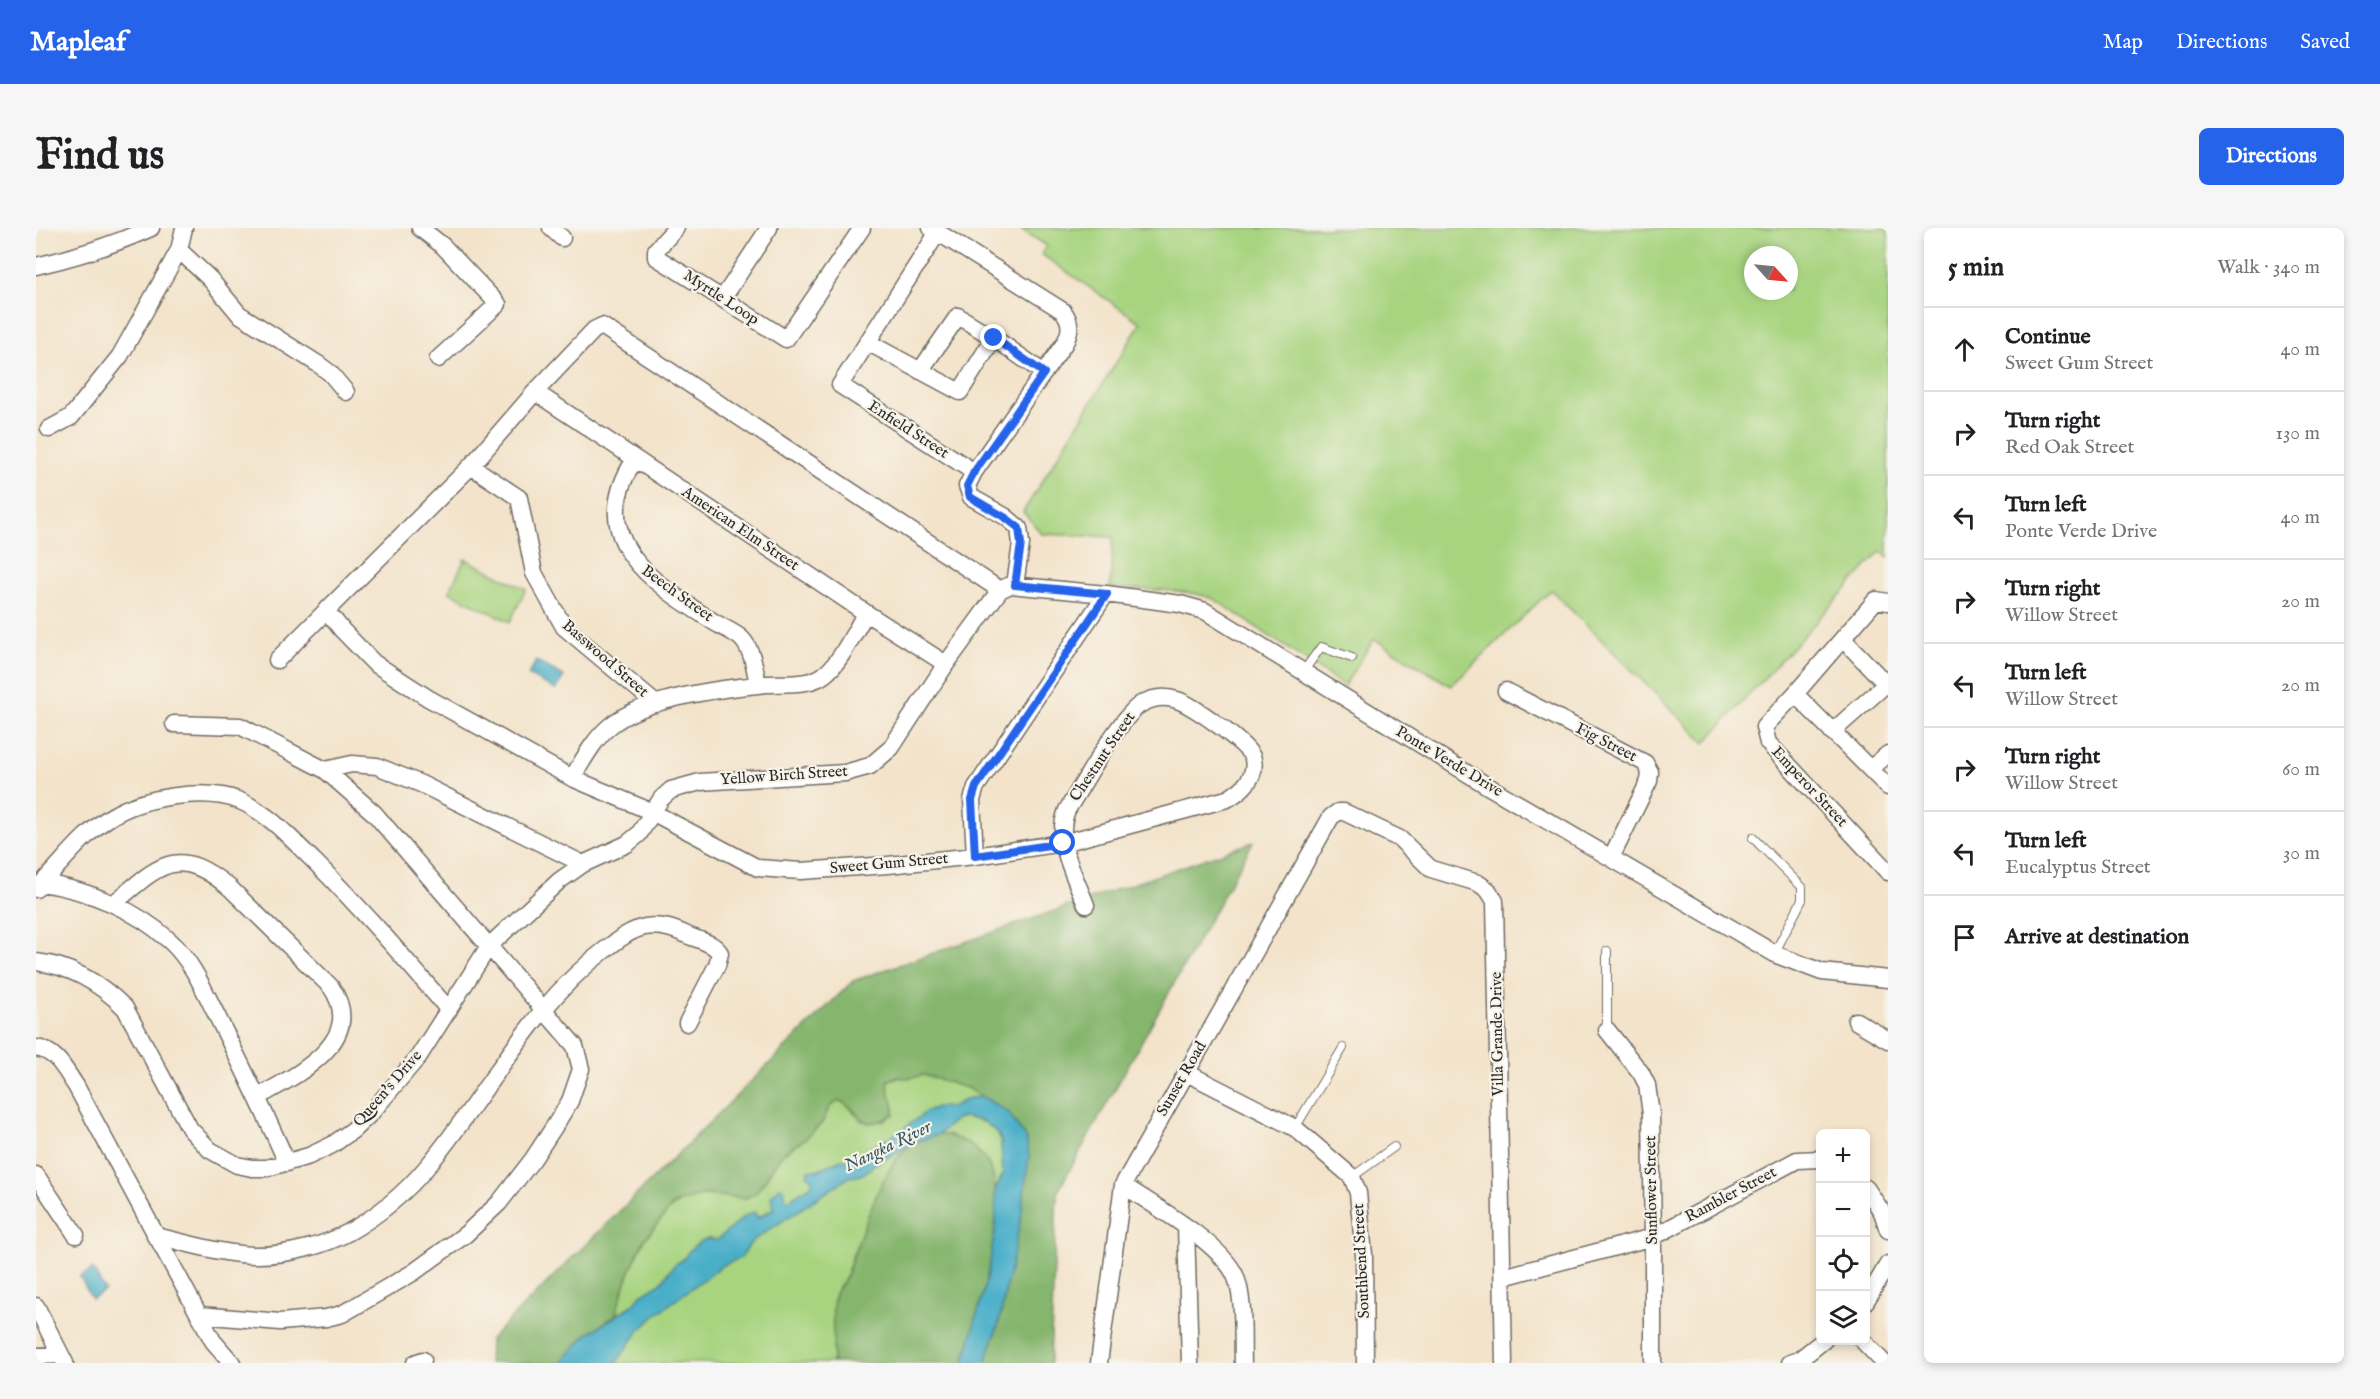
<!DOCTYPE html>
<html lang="en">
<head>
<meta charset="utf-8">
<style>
	body { margin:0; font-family:"IM FELL English",serif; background:#f6f6f6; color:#202124 }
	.controls { position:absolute; right:18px; bottom:18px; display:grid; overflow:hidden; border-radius:9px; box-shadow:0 3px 9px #0003 }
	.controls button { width:54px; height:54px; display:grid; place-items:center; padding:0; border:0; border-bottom:2px solid #e0e0e0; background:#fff; color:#202124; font:30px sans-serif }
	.compass { position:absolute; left:1708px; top:18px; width:54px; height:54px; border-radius:50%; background:#fff; box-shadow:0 3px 9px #0003; rotate:117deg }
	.stop { position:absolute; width:18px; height:18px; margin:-14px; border:4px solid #2563eb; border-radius:50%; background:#fff }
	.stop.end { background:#2563eb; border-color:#fff; box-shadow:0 2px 6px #0008 }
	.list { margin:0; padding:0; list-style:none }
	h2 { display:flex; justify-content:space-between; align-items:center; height:78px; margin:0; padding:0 24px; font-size:26px }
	h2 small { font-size:20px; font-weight:400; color:#757577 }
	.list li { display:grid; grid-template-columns:39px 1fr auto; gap:18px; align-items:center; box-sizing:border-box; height:84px; padding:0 24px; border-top:2px solid #e0e0e0 }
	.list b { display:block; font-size:22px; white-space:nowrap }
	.list p { margin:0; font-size:20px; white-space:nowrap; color:#757577 }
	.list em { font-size:20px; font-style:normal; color:#757577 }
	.icon { flex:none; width:33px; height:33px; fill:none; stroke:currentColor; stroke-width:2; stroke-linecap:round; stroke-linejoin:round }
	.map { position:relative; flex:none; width:1852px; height:1135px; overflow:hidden; border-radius:9px }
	header { display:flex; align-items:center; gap:36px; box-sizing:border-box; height:84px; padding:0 30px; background:#2563eb; color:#fff }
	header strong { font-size:28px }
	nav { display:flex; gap:33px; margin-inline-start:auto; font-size:21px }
	.intro { display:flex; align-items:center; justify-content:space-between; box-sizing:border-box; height:144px; padding:0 36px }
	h1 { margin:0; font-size:42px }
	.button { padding:15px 27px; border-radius:9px; background:#2563eb; color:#fff; font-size:21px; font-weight:700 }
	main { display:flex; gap:36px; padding:0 36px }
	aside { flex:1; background:#fff; border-radius:9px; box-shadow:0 3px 9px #0003 }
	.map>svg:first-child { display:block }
</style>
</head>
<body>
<header>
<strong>Mapleaf</strong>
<nav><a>Map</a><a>Directions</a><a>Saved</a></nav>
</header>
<div class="intro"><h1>Find us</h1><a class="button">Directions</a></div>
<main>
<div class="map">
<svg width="1852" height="1135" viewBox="0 0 1852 1135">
	<rect width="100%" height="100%" fill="#f7f3e8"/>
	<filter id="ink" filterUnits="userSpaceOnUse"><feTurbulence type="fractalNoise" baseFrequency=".0167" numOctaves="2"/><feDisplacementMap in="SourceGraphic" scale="12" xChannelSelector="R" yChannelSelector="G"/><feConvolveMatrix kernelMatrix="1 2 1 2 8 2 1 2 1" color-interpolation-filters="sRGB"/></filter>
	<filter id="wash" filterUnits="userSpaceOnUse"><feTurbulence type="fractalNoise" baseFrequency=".008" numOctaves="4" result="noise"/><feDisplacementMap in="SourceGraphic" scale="24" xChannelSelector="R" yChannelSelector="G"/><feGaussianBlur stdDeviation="1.35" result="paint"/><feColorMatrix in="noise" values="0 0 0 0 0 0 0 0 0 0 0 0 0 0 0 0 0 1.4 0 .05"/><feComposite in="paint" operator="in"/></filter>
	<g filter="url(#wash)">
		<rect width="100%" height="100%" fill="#f3e3ca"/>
		<!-- green -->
		<path fill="#a8d480" stroke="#6a8056" stroke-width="1.5" fill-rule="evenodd" d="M983 0H1852V330L1845 323 1669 515 1515 362 1415 458 1338 411 1308 458 1178 371C1149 360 1106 362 1074 360L1077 309 1006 306 987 284 1105 95 1005 26 1011 18ZM1717 27H1753V63H1717Z
			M429 331 490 361 474 394 413 364Z
			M888 847 931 860 947 869 934 870 915 879H901L892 883 866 902 828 924 811 932 805 931 777 943 776 957 754 971 749 972 747 967 740 964 737 966V980L722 990 709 988 681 1012 671 1011 653 1024 648 1030 633 1043 626 1054 605 1067 597 1077 579 1087C593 1044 614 971 668 967 681 966 696 969 710 970L728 955 736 939 746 926 769 911 786 895 794 878 803 873 811 876 825 893H847L858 886C860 874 849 864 853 852 864 848 877 850 888 847Z
			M929 889 948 894 962 905 965 913 967 946 959 963 953 937 916 908 903 906 920 891Z
			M880 914 863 928 842 964 817 1026 808 1054 802 1059 798 1069 799 1116 796 1135H580L602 1104 622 1085 687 1037 705 1030 716 1013 813 949C824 948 830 946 837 937Z"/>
		<!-- forest -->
		<path fill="#86b66e" stroke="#58704c" stroke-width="1.5" d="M1217 614 1021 965 1014 1135H949L985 990 990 911 972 884 931 860 888 847 874 850 860 849 853 852C849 864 860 874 858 886 820 908 830 883 803 873L794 878 786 895 769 911 746 926 720 965 710 970 667 967 638 976 608 1012 592 1048 579 1087 549 1108 525 1135H453L454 1111 817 753Z
			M903 906C924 909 941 917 952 936 976 978 941 1089 928 1135H796C800 1112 794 1091 798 1070 799 1061 806 1058 809 1051 824 1015 844 932 881 913 887 910 896 908 903 906Z"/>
		<!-- water -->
		<path fill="#4aafc9" stroke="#3a6d7a" stroke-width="1.5" d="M500 433 528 448 520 462 492 447Z
			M947 869 972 884 990 911 993 928 985 990 963 1095 949 1135H928L952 1046 960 996 959 963 967 946 965 913 962 905 948 894 929 889 920 891 903 906 880 914 837 937C830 946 824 948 813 949L716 1013 705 1030 687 1037 622 1085 602 1104 580 1135H525L549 1108 597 1077 605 1067 626 1054 638 1037 648 1031 652 1024 664 1014 671 1011 681 1012 709 988 718 984 722 990 737 981 735 968 744 959 749 962V971H754L776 957V950L771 947 773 942H783L805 931 811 932 828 924 866 902 891 883 901 879H915L934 870Z
			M57 1041 69 1063 56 1071 44 1049Z"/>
	</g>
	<g filter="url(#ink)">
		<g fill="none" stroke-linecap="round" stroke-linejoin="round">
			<!-- service casing -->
			<g stroke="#716b63" stroke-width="10">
				<path id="service" d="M1267 444 1285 419 1316 430
					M1717 610 1766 659V672L1738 726
					M1571 802V723
					M1259 900 1307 820
					M1316 949 1358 919"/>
			</g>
			<!-- minor casing -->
			<g stroke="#716b63" stroke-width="19">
				<path id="minor" d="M384 0 407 18 462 76 402 131
					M515 0 526 10
					M640 0 620 22V29L750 111 826 0
					M895 0 1027 83C1036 94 1035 104 1028 116L938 244 931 258 935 269 970 289 983 300 985 316 979 357
					M902 4 804 157 938 244
					M143 22 174 51 203 86 282 136 294 145 310 164
					M0 38C40 29 77 17 115 0
					M687 70 733 0
					M833 115 924 164 958 110
					M884 143 922 88 958 110 1008 145
					M499 164 830 385 910 436
					M13 201 35 189 84 128 143 22 148 0
					M599 231C547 312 617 355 678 394 686 399 698 404 705 410 717 422 719 442 722 457
					M435 238 483 270 498 345 528 399 620 476
					M1852 374 1840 372 1759 466 1728 499 1732 515 1852 644
					M290 382 306 402 338 435 392 470 536 550 616 584 722 640 765 643 852 637 939 628 1027 615 1191 571C1206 563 1221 549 1217 531 1214 517 1155 476 1141 472 1129 468 1116 470 1105 476 1084 489 1046 558 1031 582 1018 613 1039 648 1050 677
					M1807 411 1852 458
					M241 432 435 238 499 164 558 102 566 98 964 362
					M1470 463 1609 535 1614 544 1613 553 1575 630
					M1759 466 1852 559
					M138 496 204 498 289 542 338 585 507 781 539 818 545 841 534 873 518 899 497 931 463 975 430 1006 378 1044 306 1086 290 1090 244 1094 164 1087
					M1796 504 1850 456
					M1834 541 1852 526
					M289 542 316 536 341 538 385 556 547 636
					M536 550C547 533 557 512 574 498 607 470 688 460 731 456 749 455 775 458 789 446 805 434 819 402 830 385
					M939 628 936 572 940 559 1070 366
					M6 655C52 662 99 681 134 713 156 733 169 764 182 790 206 838 230 886 251 935
					M0 661C25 637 46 606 76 588 107 569 170 559 204 573 234 586 255 611 278 633 326 681 369 731 413 782
					M77 676C123 638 140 615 194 660L295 759C332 813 260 847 222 869
					M0 734C36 738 64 755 89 780L154 901 174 922 201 937 216 940H231L273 928 296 917 317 902 335 885 383 828 453 718 523 653 547 636 591 616 603 606 625 571 635 562 664 554 809 545 834 538 855 520 910 436 964 362 974 357 1070 366 1144 376 1169 383 1450 557 1741 727 1786 744 1852 751
					M1820 793 1852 812
					M1571 802 1605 845 1611 857 1615 886 1617 1009V1135
					M0 820C21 823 29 842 40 858L177 1113 196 1135
					M1151 845 1259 900 1316 949 1322 965 1328 1027 1329 1135
					M0 947 40 1007
					M1087 957C1118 978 1183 1014 1199 1047 1209 1070 1206 1110 1207 1135
					M1830 960 1846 984 1852 1002
					M1150 999 1154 1135
					M119 1008C149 1014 192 1028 222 1027 251 1027 288 1018 313 1004 341 988 369 965 390 940 451 868 493 779 570 721 582 712 594 702 609 699 625 696 639 701 653 708 663 712 678 715 684 725L681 737 651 795
					M1467 1049 1617 1009 1761 932 1784 931
					M1830 1073 1852 1036
					M0 1078 29 1135
					M1826 1112 1848 1135
					M0 1128 25 1127
					M379 1135 387 1132
					M1063 1135 1087 957 1295 589 1302 584H1308L1364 611 1395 641 1442 655 1452 662 1459 673 1468 1135
					M1754 1135 1763 1132 1788 1112"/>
			</g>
			<!-- service -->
			<use href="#service" stroke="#fff" stroke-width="8"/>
			<!-- minor -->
			<use href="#minor" stroke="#fff" stroke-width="16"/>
		</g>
	</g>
	<g fill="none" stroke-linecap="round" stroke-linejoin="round" filter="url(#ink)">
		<!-- route -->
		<path stroke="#2563eb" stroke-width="8" d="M958 110 1008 145 938 244 931 258 934 269 970 290 983 300 985 316 979 357 1071 366 940 559 936 572 939 628 1027 615"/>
	</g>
	<g text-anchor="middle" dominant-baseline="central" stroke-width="4.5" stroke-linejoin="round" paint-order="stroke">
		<!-- street labels -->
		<g font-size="16" fill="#2b2b2b" stroke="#f7f3e8">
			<text transform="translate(685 70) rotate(33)">Myrtle Loop</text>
			<text transform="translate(872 202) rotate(33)">Enfield Street</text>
			<text transform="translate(704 301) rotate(34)">American Elm Street</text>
			<text transform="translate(641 366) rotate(36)">Beech Street</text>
			<text transform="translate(569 431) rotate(41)">Basswood Street</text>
			<text transform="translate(1570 515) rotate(27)">Fig Street</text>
			<text transform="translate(1067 529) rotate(-56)">Chestnut Street</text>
			<text transform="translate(1413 534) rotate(31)">Ponte Verde Drive</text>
			<text transform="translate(748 548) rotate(-4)">Yellow Birch Street</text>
			<text transform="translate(1773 559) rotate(47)">Emperor Street</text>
			<text transform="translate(853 636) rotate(-5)">Sweet Gum Street</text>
			<text transform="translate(1462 806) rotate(-91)">Villa Grande Drive</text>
			<text transform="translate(1146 851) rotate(-60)">Sunset Road</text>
			<text transform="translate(352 861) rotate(-49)">Queen's Drive</text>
			<text transform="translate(1616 962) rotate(-91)">Sunflower Street</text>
			<text transform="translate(1695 967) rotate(-28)">Rambler Street</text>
			<text transform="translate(1326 1033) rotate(-93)">Southbend Street</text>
		</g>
		<!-- water labels -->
		<g font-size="18" font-style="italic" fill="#365962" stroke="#f7f3e8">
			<text transform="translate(852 919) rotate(-26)">Nangka River</text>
		</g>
	</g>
</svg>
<div class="controls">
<button>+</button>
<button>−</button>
<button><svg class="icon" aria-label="locate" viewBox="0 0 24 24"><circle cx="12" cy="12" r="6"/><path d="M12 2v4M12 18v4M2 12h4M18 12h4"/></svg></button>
<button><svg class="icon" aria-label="layers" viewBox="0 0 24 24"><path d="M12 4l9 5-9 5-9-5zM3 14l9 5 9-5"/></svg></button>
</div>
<svg class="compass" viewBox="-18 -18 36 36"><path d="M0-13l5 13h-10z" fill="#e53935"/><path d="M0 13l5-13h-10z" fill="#757577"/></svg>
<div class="stop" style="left:1027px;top:615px"></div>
<div class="stop end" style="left:958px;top:110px"></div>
</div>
<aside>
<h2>5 min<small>Walk · 340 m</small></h2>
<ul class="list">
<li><svg class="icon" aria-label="ahead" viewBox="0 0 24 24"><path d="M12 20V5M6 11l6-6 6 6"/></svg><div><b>Continue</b><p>Sweet Gum Street</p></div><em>40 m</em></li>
<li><svg class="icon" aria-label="right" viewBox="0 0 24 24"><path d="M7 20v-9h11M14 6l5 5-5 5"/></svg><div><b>Turn right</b><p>Red Oak Street</p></div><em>130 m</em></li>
<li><svg class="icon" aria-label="left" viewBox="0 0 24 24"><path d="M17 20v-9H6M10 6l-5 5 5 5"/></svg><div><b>Turn left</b><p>Ponte Verde Drive</p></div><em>40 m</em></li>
<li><svg class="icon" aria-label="right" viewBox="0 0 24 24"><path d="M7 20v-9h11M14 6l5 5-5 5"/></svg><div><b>Turn right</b><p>Willow Street</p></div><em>20 m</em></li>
<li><svg class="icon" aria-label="left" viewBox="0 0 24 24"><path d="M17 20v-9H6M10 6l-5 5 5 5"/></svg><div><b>Turn left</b><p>Willow Street</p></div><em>20 m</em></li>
<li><svg class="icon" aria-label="right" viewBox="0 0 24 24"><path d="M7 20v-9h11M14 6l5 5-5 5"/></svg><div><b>Turn right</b><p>Willow Street</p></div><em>60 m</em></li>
<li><svg class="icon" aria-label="left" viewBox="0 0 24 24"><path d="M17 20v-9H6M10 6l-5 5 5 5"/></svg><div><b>Turn left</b><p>Eucalyptus Street</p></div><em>30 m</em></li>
<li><svg class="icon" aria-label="arrive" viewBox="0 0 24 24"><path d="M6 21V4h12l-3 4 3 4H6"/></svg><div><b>Arrive at destination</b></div></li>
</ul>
</aside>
</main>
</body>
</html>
